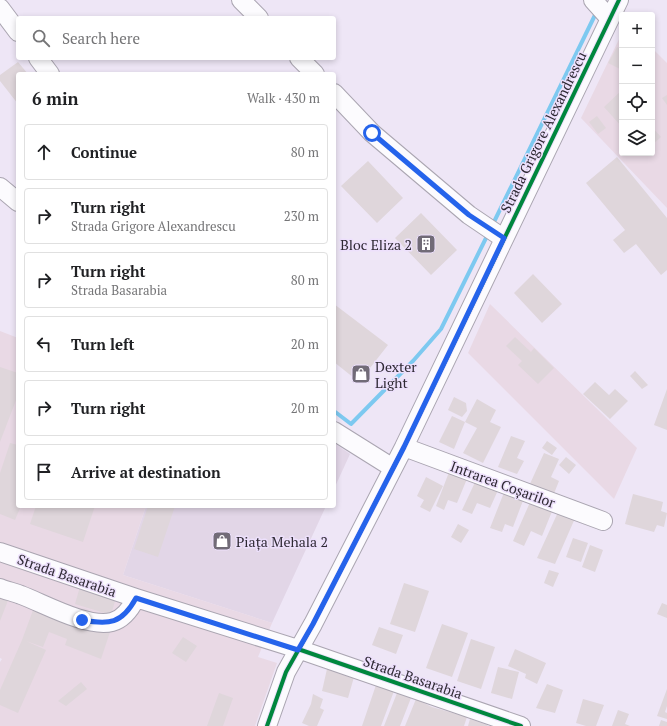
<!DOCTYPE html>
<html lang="en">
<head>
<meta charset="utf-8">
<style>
	body { margin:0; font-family:"PT Serif",serif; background:#f6f6f6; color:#202124 }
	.controls { position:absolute; right:12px; top:12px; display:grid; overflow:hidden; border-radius:4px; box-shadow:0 2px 6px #0003 }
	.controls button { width:36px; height:36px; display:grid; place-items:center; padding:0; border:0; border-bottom:1px solid #e0e0e0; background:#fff; color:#202124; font:20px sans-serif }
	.stop { position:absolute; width:12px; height:12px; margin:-9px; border:3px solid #2563eb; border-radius:50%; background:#fff }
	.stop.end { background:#2563eb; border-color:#fff; box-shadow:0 1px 4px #0008 }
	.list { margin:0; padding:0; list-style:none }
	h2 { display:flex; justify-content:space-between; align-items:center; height:52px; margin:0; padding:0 16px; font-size:17px }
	h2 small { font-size:13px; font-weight:400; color:#757577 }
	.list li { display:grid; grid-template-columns:26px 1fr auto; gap:12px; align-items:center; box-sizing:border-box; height:56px; margin:0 8px 8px; padding:0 8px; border:1px solid #e0e0e0; border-radius:4px }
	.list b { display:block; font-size:15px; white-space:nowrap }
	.list p { margin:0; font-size:13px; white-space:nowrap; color:#757577 }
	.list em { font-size:13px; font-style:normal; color:#757577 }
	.icon { flex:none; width:22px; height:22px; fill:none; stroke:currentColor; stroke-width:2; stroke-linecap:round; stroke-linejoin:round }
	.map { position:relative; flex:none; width:667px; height:726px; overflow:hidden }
	.search { position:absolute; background:#fff; box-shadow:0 2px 6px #0003; left:16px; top:16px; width:320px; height:44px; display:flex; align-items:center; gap:10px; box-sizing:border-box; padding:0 14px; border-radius:4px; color:#757577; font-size:15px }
	.panel { position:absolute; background:#fff; box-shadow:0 2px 6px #0003; left:16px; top:72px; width:320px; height:436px; border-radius:4px }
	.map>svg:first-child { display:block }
</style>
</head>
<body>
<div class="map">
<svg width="667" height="726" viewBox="0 0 667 726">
	<rect width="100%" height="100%" fill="#eee6f6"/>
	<!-- commercial -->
	<path fill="#e2d6e7" d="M334 443 350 454 334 489Z
		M146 506H326L272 623 123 575Z"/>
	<!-- industrial -->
	<path fill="#e9d9e5" d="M622 33V153H652V48L667 63V208L581 118Z
		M490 304 637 448 614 499 468 353Z
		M0 331 18 338V506H146L123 575 272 623 258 657 277 663 255 726H0V662L2 659 0 658Z"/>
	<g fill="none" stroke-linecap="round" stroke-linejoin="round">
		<!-- stream -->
		<path stroke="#7dc9f0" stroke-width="4" d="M492 226 597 11
			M334 411 351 424 413 361 441 329 488 234"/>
	</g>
	<!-- building -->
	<path fill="#dfd6db" d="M617 47 622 50V66L620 69 608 63Z
		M18 62 28 74H18V104L0 81V75Z
		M622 90V127L604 107Z
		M667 95V105L662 98Z
		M597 116 606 128 598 134 589 122Z
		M652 127 661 137 652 145Z
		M617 157 667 218V270L661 275 636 244 624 253 613 240 625 230 586 183Z
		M368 161 403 198 377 223 341 186Z
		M421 213 457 250 431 275 395 238Z
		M533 274 562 304 542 323 514 293Z
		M334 304 388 345 359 382 334 362Z
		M515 337 531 352 534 348 554 368 538 384 518 365 522 361 506 346Z
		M0 367 18 373V395L0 442Z
		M635 371 648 385 642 389 630 376Z
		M595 382 609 395 615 389 628 401 610 419 583 394Z
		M667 389V430L654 425Z
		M454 397 466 403 467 411 462 417 448 410Z
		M477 399 496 410 490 422 501 427 483 463 463 453 477 428 465 422 454 449 439 442 452 416 465 422Z
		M511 436 525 441 517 458 524 461 517 474 498 467Z
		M547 441 557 448 552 455 542 448Z
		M10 443 18 445V506H21L15 520 0 514V473Z
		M544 453 559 459 551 477 559 481 553 496 529 486Z
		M566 457 576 465 569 474 559 465Z
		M451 467 469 474 457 503 448 500 444 510 436 506Z
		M426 477 443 486 430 512 420 507 424 500 417 496Z
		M477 478 499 488 490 508 477 503 472 514 462 510Z
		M505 490 524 498 513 527 505 524 502 532 490 528Z
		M633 494 663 502 661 511 667 513 664 527 657 525 654 532 625 524Z
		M531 500 553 509 542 536 531 531 524 546 513 541Z
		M36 506H95L83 542 30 524Z
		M148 506H175L158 557 134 549Z
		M559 510 576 516 555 564 537 558Z
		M458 524 469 530 461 543 451 537Z
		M573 538 588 543 581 562 566 557Z
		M590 545 603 550 595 572 582 567Z
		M549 570 559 573 553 587 544 583Z
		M81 583 117 594 111 615 75 604Z
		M404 583 429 591 415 632 390 624Z
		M0 595 9 598 0 621Z
		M36 602 111 629 101 659 65 645 67 639 49 632 43 647 26 641 46 650 18 713 0 705V690L22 640Z
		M662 603 667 605V618L657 614Z
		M442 624 468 633 452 677 426 668Z
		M379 627 403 635 396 654 372 645Z
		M183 637 197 646 186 662 172 653Z
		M471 639 495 647 481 689 457 681Z
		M515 649 546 663 537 684 525 678 526 674 508 666Z
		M498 667 519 672 512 699 491 693Z
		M327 669 354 677 348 698 322 691Z
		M81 682 87 689 66 706 58 701Z
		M547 684 563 690 555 713 536 708Z
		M376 685 394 691 381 726H362Z
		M667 689V706L665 712 667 713V719L657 716Z
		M219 693 233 698 223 726H207Z
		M397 693 411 698 400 726H384Z
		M313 694 323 699 320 708 324 710 317 726H309L302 723 311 704Z
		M416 699 432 707 467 717 464 726H405Z
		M583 699 604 705 596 726H586L576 723Z
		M618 710 629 714 625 724 630 726H612Z
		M470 719 488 725 487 726H468Z
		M661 720 667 722V726H659Z"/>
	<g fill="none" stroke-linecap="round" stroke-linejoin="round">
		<!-- minor casing -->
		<g stroke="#aaa5b1" stroke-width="20">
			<path id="minor" d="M241 0 259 18
				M593 0 610 19
				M0 8 18 32
				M38 58 50 74
				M299 58 315 74
				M334 93 372 133 469 215 503 238
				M0 187 18 202
				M334 431 393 468
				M404 447 603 521
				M0 552 136 598 298 649 521 726
				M0 588C7 591 14 592 21 595 45 604 87 628 112 622 124 619 131 608 136 598
				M267 726 286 672 313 624 404 447 619 0"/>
		</g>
		<!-- minor -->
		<use href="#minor" stroke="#fcfbfe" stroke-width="18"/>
		<!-- cycleway casing -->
		<g stroke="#ede0fc" stroke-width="6">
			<path id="cycleway" d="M298 649 521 726
				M267 726 286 672 313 624 404 447 619 0"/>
		</g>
		<!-- cycleway -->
		<use href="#cycleway" stroke="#00873e" stroke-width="4"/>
	</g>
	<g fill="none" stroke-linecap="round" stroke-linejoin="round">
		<!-- route -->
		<path stroke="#2563eb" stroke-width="5" d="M82 620C109 625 122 624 136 598L298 650 313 624 404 447 504 238 469 215 372 133"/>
	</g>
	<!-- icons -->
	<defs>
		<g id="building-square" transform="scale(1)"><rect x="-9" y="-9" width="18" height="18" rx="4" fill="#716b77" stroke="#ede0fc"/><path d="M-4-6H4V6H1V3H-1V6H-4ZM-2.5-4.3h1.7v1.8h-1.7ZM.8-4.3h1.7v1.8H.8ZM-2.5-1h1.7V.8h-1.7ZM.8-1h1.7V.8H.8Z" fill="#fff"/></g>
		<g id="shop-square" transform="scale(1)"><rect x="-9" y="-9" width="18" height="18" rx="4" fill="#716b77" stroke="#ede0fc"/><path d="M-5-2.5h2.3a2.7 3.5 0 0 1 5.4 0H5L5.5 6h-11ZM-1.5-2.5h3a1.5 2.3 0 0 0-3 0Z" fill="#fff"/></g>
	</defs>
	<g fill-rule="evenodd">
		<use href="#building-square" x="426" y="244"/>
		<use href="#shop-square" x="361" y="374"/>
		<use href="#shop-square" x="222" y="541"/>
	</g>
	<g text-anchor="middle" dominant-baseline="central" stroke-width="3" stroke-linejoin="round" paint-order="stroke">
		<!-- street labels -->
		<g font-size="14" fill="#2e2933" stroke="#ede0fc">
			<text transform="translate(543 132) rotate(-64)">Strada Grigore Alexandrescu</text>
			<text transform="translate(503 484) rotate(20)">Intrarea Coșarilor</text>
			<text transform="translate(67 575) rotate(19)">Strada Basarabia</text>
			<text transform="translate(413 677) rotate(19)">Strada Basarabia</text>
		</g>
		<!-- poi labels -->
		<g font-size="14" fill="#2e2933" stroke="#ede0fc" text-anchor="start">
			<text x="412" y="244" text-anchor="end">Bloc Eliza 2</text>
			<text x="375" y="366">Dexter<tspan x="375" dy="16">Light</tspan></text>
			<text x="236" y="541">Piața Mehala 2</text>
		</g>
	</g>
</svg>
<div class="controls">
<button>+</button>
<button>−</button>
<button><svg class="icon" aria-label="locate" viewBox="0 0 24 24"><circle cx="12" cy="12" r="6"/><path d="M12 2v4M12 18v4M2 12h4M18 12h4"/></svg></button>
<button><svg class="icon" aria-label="layers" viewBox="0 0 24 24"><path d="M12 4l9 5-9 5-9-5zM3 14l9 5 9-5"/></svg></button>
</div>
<div class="stop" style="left:372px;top:133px"></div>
<div class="stop end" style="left:82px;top:620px"></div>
<div class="search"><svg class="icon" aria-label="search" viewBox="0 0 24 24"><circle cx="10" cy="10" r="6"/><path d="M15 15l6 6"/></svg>Search here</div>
<section class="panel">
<h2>6 min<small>Walk · 430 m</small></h2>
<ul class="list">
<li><svg class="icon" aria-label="ahead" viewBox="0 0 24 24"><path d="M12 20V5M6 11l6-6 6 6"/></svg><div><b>Continue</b></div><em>80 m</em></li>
<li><svg class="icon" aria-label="right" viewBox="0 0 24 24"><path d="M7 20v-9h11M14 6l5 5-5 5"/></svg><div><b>Turn right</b><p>Strada Grigore Alexandrescu</p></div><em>230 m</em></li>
<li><svg class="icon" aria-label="right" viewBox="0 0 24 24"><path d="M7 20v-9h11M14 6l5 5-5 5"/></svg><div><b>Turn right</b><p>Strada Basarabia</p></div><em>80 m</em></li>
<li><svg class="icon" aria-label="left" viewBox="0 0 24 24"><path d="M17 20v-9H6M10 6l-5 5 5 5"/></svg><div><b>Turn left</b></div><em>20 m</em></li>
<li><svg class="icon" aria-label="right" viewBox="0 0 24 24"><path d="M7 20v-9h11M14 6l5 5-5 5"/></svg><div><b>Turn right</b></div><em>20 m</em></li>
<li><svg class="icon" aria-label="arrive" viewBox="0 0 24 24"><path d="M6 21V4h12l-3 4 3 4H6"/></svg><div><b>Arrive at destination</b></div></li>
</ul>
</section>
</div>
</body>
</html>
